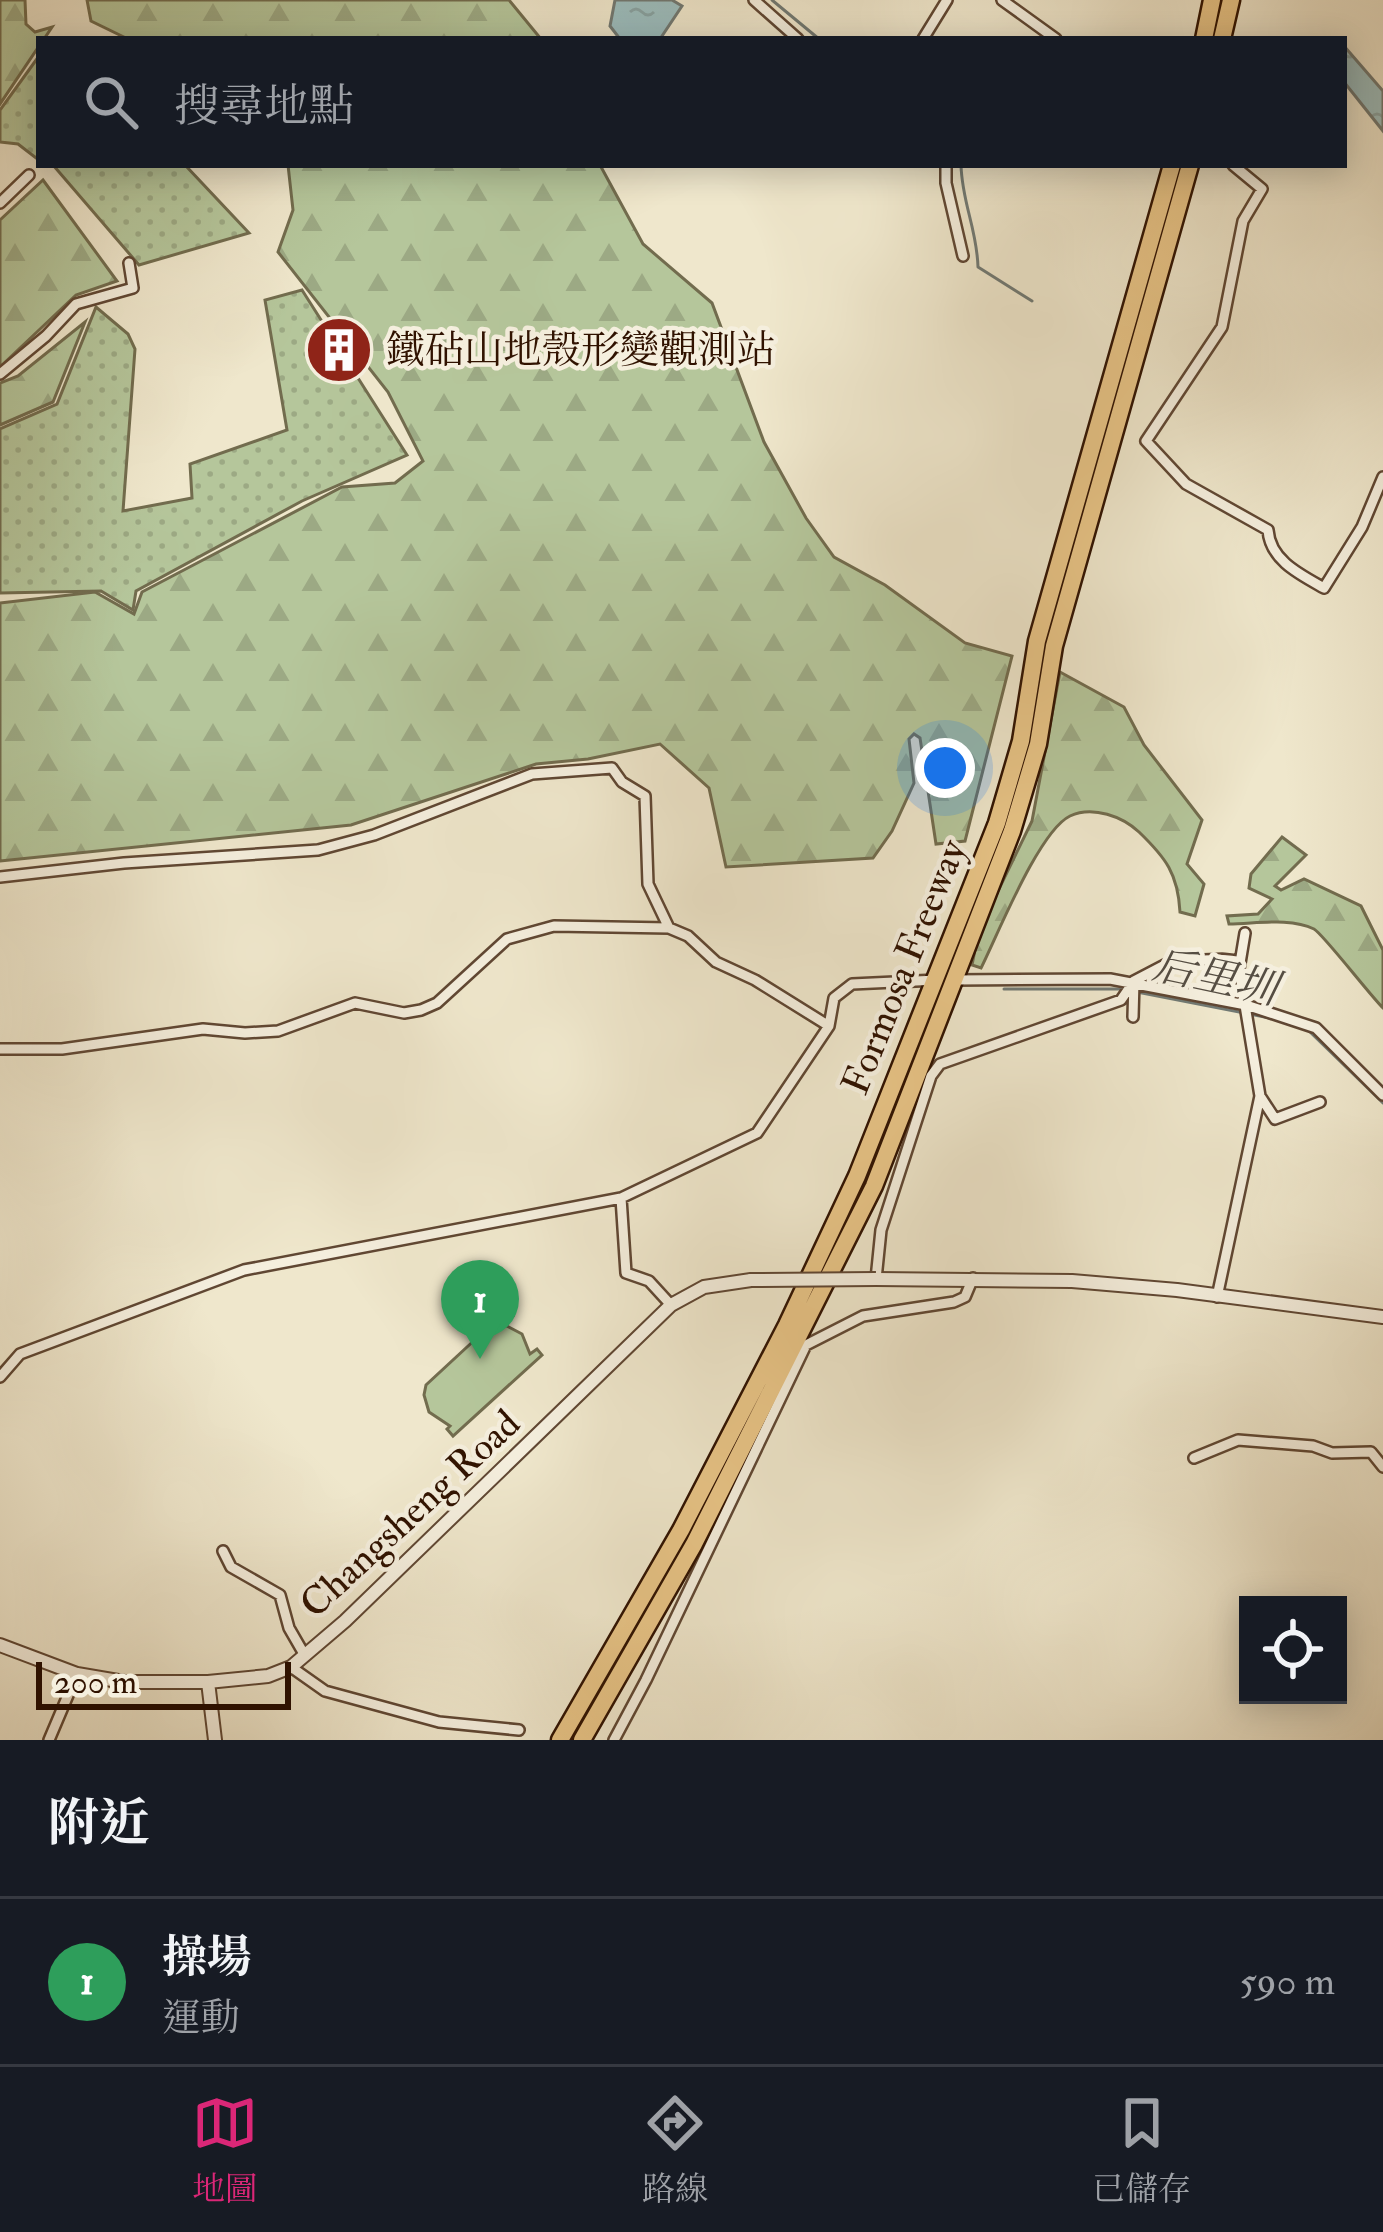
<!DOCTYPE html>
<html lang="zh-TW">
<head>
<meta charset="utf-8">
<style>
	body { margin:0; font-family:"IM FELL Double Pica","Noto Serif TC",serif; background:#20242c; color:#f1f3f6 }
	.controls { position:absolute; right:36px; bottom:36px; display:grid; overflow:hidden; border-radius:0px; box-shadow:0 6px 30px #0003 }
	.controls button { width:108px; height:108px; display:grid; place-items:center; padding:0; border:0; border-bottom:3px solid #363941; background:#171b24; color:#f1f3f6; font:60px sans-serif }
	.scale { position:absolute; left:36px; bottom:30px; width:255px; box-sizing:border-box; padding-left:12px; border:6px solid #301200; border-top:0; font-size:33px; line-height:42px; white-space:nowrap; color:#301200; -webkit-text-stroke:9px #f5efde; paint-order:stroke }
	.you { position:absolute; left:945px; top:768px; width:42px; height:42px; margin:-30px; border:9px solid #fff; border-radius:50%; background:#1a73e8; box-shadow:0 0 0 18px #1a73e833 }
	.badge { display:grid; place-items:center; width:78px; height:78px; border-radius:50%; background:#db2777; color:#fff; font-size:39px; font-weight:700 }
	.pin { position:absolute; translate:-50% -99px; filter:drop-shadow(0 3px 6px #0008) }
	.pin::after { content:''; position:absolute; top:63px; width:42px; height:36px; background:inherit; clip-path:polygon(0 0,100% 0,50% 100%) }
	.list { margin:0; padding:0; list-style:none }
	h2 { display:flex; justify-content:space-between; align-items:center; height:156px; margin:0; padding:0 48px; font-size:51px }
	h2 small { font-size:39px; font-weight:400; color:#9ea1a6 }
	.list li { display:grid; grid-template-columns:78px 1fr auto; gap:36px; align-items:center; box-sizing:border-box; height:168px; padding:0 48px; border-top:3px solid #363941 }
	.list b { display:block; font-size:45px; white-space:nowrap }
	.list p { margin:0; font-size:39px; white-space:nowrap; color:#9ea1a6 }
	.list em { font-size:39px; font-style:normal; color:#9ea1a6 }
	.icon { flex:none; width:66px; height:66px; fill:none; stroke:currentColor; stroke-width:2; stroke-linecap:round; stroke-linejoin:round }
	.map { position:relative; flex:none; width:1383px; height:1740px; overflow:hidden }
	.search { position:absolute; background:#171b24; box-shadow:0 6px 30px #0003; left:36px; right:36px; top:36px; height:132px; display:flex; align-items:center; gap:30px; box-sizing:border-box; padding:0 42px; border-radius:0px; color:#9ea1a6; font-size:45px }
	.sheet { height:324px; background:#171b24 }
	nav { display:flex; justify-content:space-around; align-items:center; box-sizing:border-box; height:168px; border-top:3px solid #363941; background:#171b24; font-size:33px; color:#9ea1a6 }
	nav a { display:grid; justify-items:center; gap:6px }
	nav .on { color:#db2777 }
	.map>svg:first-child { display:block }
</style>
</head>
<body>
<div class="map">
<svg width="1383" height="1740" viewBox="0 0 1383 1740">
	<defs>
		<pattern id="grass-dots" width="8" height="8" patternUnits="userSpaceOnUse" patternTransform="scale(3)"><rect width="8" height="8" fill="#b5c69b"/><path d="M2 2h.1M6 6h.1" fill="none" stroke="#9ca984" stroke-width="1.8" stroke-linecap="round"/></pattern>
		<pattern id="forest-firs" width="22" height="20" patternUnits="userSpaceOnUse" patternTransform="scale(3)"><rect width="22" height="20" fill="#b5c69b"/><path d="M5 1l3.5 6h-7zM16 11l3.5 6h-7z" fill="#9ca984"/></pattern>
		<pattern id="water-ripples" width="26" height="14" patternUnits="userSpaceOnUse" patternTransform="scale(3)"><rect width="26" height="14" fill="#9cbebf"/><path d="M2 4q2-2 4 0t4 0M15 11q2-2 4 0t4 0" fill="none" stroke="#87a2a2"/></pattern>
	</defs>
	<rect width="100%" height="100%" fill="#efe7cc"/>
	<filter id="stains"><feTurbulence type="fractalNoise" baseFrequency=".00167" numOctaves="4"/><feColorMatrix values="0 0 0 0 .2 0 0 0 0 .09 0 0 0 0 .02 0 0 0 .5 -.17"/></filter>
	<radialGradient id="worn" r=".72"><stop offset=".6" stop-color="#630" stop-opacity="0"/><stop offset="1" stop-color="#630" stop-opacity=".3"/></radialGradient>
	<!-- grass -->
	<path fill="url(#grass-dots)" stroke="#726c4e" stroke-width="3" d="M39 56V154L36 158 18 144 0 142V110Z
		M53 165H185L249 233 139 265Z
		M302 290 407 455 302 501 136 591 133 610 101 591 0 593V429L57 404 96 307 128 334 135 349 123 511 192 498 190 464 287 430 265 300Z"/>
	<!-- forest -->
	<path fill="url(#forest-firs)" stroke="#726c4e" stroke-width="3" d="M0 0H25L26 24 35 32 52 27 44 39H39V46L0 104Z
		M87 0H509L541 39H128L91 21Z
		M288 165H600L643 244 712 303 764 442 806 518 834 557 885 585 965 643 1012 656 965 841 936 844 920 738 914 734 909 739 914 783 892 831 873 858 726 867 709 788 660 744 588 759 536 764 351 825 0 861V603L95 592 134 614 142 592 342 487 395 483 423 461 388 392 278 252 293 210Z
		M43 180 117 281 76 295 0 367V220Z
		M85 322 53 402 0 425V383L18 376Z
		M1060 672 1124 707 1144 745 1202 820 1187 864 1204 884 1195 916 1180 912C1178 874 1166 858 1139 832 1123 817 1093 805 1070 816 1039 831 998 934 981 968L972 965 979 930 1032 821Z
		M1282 837 1306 855 1275 886 1281 890 1304 879 1361 906 1383 950V1008C1369 994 1323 934 1314 929 1290 917 1255 924 1229 924L1227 916 1258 914 1272 899 1249 888 1251 874Z"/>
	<!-- pitch -->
	<path fill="#b5c69b" stroke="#726c4e" stroke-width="3" d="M507 1310 513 1316 505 1325 522 1334 530 1354 537 1349 542 1355 453 1436 447 1429 450 1426 429 1412 424 1395 426 1385Z"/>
	<!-- water -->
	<path fill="url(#water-ripples)" stroke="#717973" stroke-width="3" d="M615 0H672L682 6 660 39H620L610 26Z
		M1344 46 1383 91V131L1344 82Z"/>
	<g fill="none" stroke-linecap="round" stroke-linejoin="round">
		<!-- stream -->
		<path stroke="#717973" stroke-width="3" d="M772 0 819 39
			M961 165C962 203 977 229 978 267L1032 301
			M1004 989H1122
			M1137 992 1275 1019
			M1307 1029 1383 1103"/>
		<!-- minor casing -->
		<g stroke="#604733" stroke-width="14">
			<path id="minor" d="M754 0 798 39
				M1002 0 1056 39
				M923 39 947 0
				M946 165V183L963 256
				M1233 165 1262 189 1243 221 1222 327 1146 441 1186 484 1268 530C1270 560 1299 574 1324 588L1362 527 1383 477
				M0 203 29 175
				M0 374 46 336 76 304 133 288 129 263
				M0 877 124 863 318 850 374 835 532 774 612 768 622 782 645 796 648 884 669 928 688 936 716 962 755 980 829 1026
				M954 980 1110 979 1246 1005 1316 1028 1383 1095
				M1133 1017 1134 981
				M0 1049H62L203 1029 245 1033 278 1031 355 1003 404 1013 421 1010 437 1003 507 939 554 926 669 928
				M1260 1096 1275 1119 1320 1102
				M621 1198 626 1273 649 1281 671 1305
				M876 1279 881 1230 931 1076 940 1064 1121 1000 1134 981 1180 957C1199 965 1219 955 1240 962
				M1217 1297 1260 1096 1239 969 1245 933
				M0 1377 20 1354 244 1270 621 1198 757 1133 829 1026 834 998 852 984 937 980
				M1194 1458 1238 1440 1313 1446 1332 1453 1371 1452 1383 1467
				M223 1551 231 1567 280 1595 289 1628 304 1654
				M291 1667 325 1691 439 1722 519 1730
				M49 1740 77 1674
				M614 1740 646 1680 806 1345 863 1316 954 1302 965 1297 973 1278"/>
		</g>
		<!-- tertiary casing -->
		<g stroke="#604733" stroke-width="16">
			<path id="tertiary" d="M876 1279 1072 1281 1177 1290 1383 1317
				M0 1645 77 1674 124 1682H208L268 1676 291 1667 345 1621 671 1305 704 1287 751 1280
				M208 1682 215 1740"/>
		</g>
		<!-- motorway casing -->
		<g stroke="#301200" stroke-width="21">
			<path id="motorway" d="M1204 39 1212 0
				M1222 39 1231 0
				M560 1740 681 1530 787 1325 857 1176 997 823 1021 741 1037 641 1172 165
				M582 1740 694 1544 874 1186 1012 831 1038 744 1054 646 1190 165"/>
		</g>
		<!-- minor -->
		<use href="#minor" stroke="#f5efde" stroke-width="9"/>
		<!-- tertiary -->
		<use href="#tertiary" stroke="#f5efde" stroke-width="12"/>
		<!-- motorway -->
		<use href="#motorway" stroke="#e8c486" stroke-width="16"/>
		<!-- tertiary-bridge casing -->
		<g stroke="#604733" stroke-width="16" stroke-linecap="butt">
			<path id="tertiary-bridge" d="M751 1280 876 1279"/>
		</g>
		<!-- tertiary-bridge -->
		<use href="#tertiary-bridge" stroke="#f5efde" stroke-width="12"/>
	</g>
	<!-- icons -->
	<defs>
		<g id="building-disc" transform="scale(3.45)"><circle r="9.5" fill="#8f2418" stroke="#f5efde"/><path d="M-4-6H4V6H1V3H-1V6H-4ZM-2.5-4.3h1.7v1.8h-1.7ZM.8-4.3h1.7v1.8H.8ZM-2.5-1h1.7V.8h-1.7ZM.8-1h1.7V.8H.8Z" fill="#fff"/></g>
	</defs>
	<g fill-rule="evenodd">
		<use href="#building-disc" x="339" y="350"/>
	</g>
	<g text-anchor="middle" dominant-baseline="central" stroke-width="9" stroke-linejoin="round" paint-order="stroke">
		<!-- poi labels -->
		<g font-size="39" fill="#301200" stroke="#f5efde" text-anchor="start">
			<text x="386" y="350">鐵砧山地殼形變觀測站</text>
		</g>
		<!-- street labels -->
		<g font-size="39" fill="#301200" stroke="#f5efde">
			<text transform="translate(904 967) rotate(-68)">Formosa Freeway</text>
			<text transform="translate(410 1514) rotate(-43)">Changsheng Road</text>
		</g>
		<!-- water labels -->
		<g font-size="42" font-style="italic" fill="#564e43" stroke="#f5efde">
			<text transform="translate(1215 978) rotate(12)">后里圳</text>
		</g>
	</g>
	<rect width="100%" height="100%" filter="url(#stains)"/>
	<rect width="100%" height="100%" fill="url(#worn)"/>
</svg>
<div class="controls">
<button><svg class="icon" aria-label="locate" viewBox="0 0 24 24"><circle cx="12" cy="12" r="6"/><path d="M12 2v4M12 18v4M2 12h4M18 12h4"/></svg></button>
</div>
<div class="scale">200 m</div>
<div class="you"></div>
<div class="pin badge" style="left:480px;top:1359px;background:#2e9e5b">1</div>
<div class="search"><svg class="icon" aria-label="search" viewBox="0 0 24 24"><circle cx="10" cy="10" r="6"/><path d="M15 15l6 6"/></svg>搜尋地點</div>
</div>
<section class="sheet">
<h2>附近<small></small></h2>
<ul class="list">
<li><span class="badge" style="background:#2e9e5b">1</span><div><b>操場</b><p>運動</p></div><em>590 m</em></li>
</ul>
</section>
<nav>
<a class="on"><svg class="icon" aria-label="map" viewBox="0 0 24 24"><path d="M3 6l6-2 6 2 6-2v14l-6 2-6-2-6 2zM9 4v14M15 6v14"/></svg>地圖</a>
<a><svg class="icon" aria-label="directions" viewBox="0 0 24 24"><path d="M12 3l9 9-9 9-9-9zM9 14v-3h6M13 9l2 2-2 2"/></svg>路線</a>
<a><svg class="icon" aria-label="saved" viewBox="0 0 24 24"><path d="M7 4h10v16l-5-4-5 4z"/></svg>已儲存</a>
</nav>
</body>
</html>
